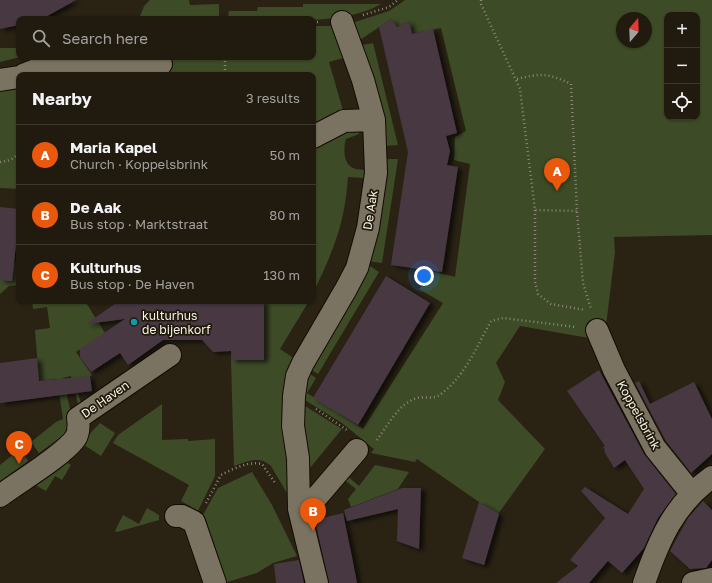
<!DOCTYPE html>
<html lang="en">
<head>
<meta charset="utf-8">
<style>
	body { margin:0; font-family:"Golos Text",sans-serif; background:#2d271d; color:#f1f3f6 }
	.controls { position:absolute; right:12px; top:12px; display:grid; overflow:hidden; border-radius:8px; box-shadow:0 1px 3px #0004 }
	.controls button { width:36px; height:36px; display:grid; place-items:center; padding:0; border:0; border-bottom:1px solid #3d382f; background:#201a0f; color:#f1f3f6; font:20px sans-serif }
	.compass { position:absolute; left:616px; top:12px; width:36px; height:36px; border-radius:50%; background:#201a0f; box-shadow:0 1px 3px #0004; rotate:19deg }
	.you { position:absolute; left:424px; top:276px; width:14px; height:14px; margin:-10px; border:3px solid #fff; border-radius:50%; background:#1a73e8; box-shadow:0 0 0 6px #1a73e833 }
	.badge { display:grid; place-items:center; width:26px; height:26px; border-radius:50%; background:#ea580c; color:#fff; font-size:13px; font-weight:700 }
	.pin { position:absolute; translate:-50% -33px; filter:drop-shadow(0 1px 2px #0008) }
	.pin::after { content:''; position:absolute; top:21px; width:14px; height:12px; background:inherit; clip-path:polygon(0 0,100% 0,50% 100%) }
	.list { margin:0; padding:0; list-style:none }
	h2 { display:flex; justify-content:space-between; align-items:center; height:52px; margin:0; padding:0 16px; font-size:17px }
	h2 small { font-size:13px; font-weight:400; color:#a2a19e }
	.list li { display:grid; grid-template-columns:26px 1fr auto; gap:12px; align-items:center; box-sizing:border-box; height:60px; padding:0 16px; border-top:1px solid #3d382f }
	.list b { display:block; font-size:15px; white-space:nowrap }
	.list p { margin:0; font-size:13px; white-space:nowrap; color:#a2a19e }
	.list em { font-size:13px; font-style:normal; color:#a2a19e }
	.icon { flex:none; width:22px; height:22px; fill:none; stroke:currentColor; stroke-width:2; stroke-linecap:round; stroke-linejoin:round }
	.map { position:relative; flex:none; width:712px; height:583px; overflow:hidden }
	.search { position:absolute; background:#201a0f; box-shadow:0 1px 3px #0004; left:16px; top:16px; width:300px; height:44px; display:flex; align-items:center; gap:10px; box-sizing:border-box; padding:0 14px; border-radius:8px; color:#a2a19e; font-size:15px }
	.panel { position:absolute; background:#201a0f; box-shadow:0 1px 3px #0004; left:16px; top:72px; width:300px; height:232px; border-radius:8px }
	.map>svg:first-child { display:block }
</style>
</head>
<body>
<div class="map">
<svg width="712" height="583" viewBox="0 0 712 583">
	<defs>
		<filter id="shadow"><feDropShadow dx="4.5" dy="2.5" stdDeviation="2" flood-color="#0009"/></filter>
	</defs>
	<rect width="100%" height="100%" fill="#2a2314"/>
	<!-- green -->
	<path fill="#3d4b26" fill-rule="evenodd" d="M150 0H189L190 5 219 4V17L139 19 144 6Z
		M405 0H712V235L614 237 615 252 605 334 589 338 520 326 496 363 505 382 498 400 545 449 498 514 479 502 417 459 415 462 371 453 374 449 342 423 300 397 307 372 316 378 307 393 363 429 443 303 419 289 425 282 428 270 455 277 470 164 454 160 455 137 466 131 441 28 412 34 409 21 397 27 391 19 357 42 349 24 389 11ZM667 15H697V117H667ZM622 18H646V42H622Z
		M303 4H381C342 27 273 19 228 18L229 11H257L258 7H303Z
		M313 26H334L347 57 329 62 344 114C332 114 323 119 313 125V75H163V57H313Z
		M373 43 398 145 385 146 358 46Z
		M0 48H19L20 57 0 62Z
		M19 83V189L0 188V87Z
		M360 130 359 134 346 139C343 149 343 166 356 169 361 170 364 169 368 172L364 178 348 177C345 223 333 252 313 293V147L339 132Z
		M385 159H398L382 263 367 261Z
		M0 260 19 262V285L9 286 0 294Z
		M367 264 379 272 318 374 308 368Z
		M32 301H85L105 333 76 352 92 375 76 385 82 407 79 408 71 376 63 378 70 409 68 432 39 453 31 442 56 422 63 419 57 379 39 381 35 330 50 328 47 307 33 309Z
		M264 301H309L280 349 295 359 284 384V407L291 500 271 466C259 455 247 462 234 466L231 360H264Z
		M300 403 342 429 305 474Z
		M162 404V440L188 439V441L215 439V476L198 511 181 501 189 485 113 443 118 435Z
		M100 423 115 433 101 456 81 443Z
		M20 449 28 461 0 481V465Z
		M66 462 71 465 62 480 55 476 46 491 35 485Z
		M375 465 409 472 398 489 351 507 348 499 356 489 342 478 345 474 359 486Z
		M252 472 272 505 297 556 273 563 257 573 224 583 203 515 218 488Z
		M147 508 159 515V520L117 532 115 531 123 515 139 524Z"/>
	<!-- building -->
	<path fill="#473843" filter="url(#shadow)" d="M0 0H76L42 19H19V25L0 29Z
		M391 19 397 27 409 21 412 34 433 29 457 133 446 136 450 151 447 165 458 167 442 272 391 265 408 152 379 27Z
		M0 207 19 209V236H17L12 281 0 280Z
		M386 276 430 303 358 425 313 398Z
		M119 301H264V360H231V351L213 352 202 340H163L128 365 120 353 91 372 80 357V349L125 319 86 324Z
		M37 358 39 381 90 376 92 391 0 403V363Z
		M599 370 644 454 676 494 658 518 644 548 622 573 608 561 589 583H556L578 566 570 560 605 518 581 491 585 487 628 514 644 489 625 460 614 468 604 451 605 450 603 447 605 446 567 391Z
		M639 381 650 404 694 382 712 419V454L691 473 666 441 635 383Z
		M402 488H421L419 549 397 541 398 509 347 521 344 510Z
		M703 501 712 510V560L706 568 690 569 670 551 688 518Z
		M479 502 499 514 484 565 462 558Z
		M343 513 352 557 357 583H329L315 520Z
		M299 560 304 583H276L274 564Z"/>
	<g fill="none" stroke-linecap="round" stroke-linejoin="round">
		<!-- minor casing -->
		<g stroke="#130c01" stroke-width="24">
			<path id="minor" d="M23 75C65 56 115 63 161 64
				M0 80 19 77
				M313 137 344 121 374 120
				M597 330 614 370 655 448 692 494
				M0 496C20 481 61 457 75 439 79 433 79 425 78 418L170 355
				M299 509 310 505 357 450
				M176 516H182L194 522 215 583
				M317 583 299 509 298 458 293 426 294 396 297 376 303 363 346 289 357 268 368 228 376 173 374 120 363 80 342 22
				M644 583C659 540 674 504 712 477
				M693 583 712 579"/>
		</g>
		<!-- path -->
		<path stroke="#8d877a" stroke-width="2.5" stroke-dasharray="1 3" stroke-linecap="butt" d="M481 0V4L520 89 535 210 577 211
			M363 15 389 7 398 0
			M313 22H320
			M225 57V75
			M517 79C541 73 548 73 571 84L577 211 583 283 591 309
			M0 162C8 161 15 159 19 152
			M535 210V282L538 294 551 304 585 310
			M316 409 347 430
			M377 440C388 425 398 404 417 398 425 396 433 400 441 394 465 376 477 346 491 321L503 318 576 327
			M206 503 221 475C233 469 248 461 262 464L275 483"/>
		<!-- minor -->
		<use href="#minor" stroke="#7b7361" stroke-width="22"/>
	</g>
	<!-- markers -->
	<circle fill="#0f9aa8" stroke="#201a0b" stroke-width="1.5" cx="134" cy="322" r="4"/>
	<g text-anchor="middle" dominant-baseline="central" stroke-width="3.5" stroke-linejoin="round" paint-order="stroke">
		<!-- street labels -->
		<g font-size="12" fill="#f9f4ea" stroke="#201a0b">
			<text transform="translate(370 210) rotate(-81)">De Aak</text>
			<text transform="translate(105 399) rotate(-35)">De Haven</text>
			<text transform="translate(639 415) rotate(61)">Koppelsbrink</text>
		</g>
		<!-- poi labels -->
		<g font-size="12" fill="#f9f4ea" stroke="#201a0b" text-anchor="start">
			<text x="142" y="315">kulturhus<tspan x="142" dy="14">de bijenkorf</tspan></text>
		</g>
	</g>
</svg>
<div class="controls">
<button>+</button>
<button>−</button>
<button><svg class="icon" aria-label="locate" viewBox="0 0 24 24"><circle cx="12" cy="12" r="6"/><path d="M12 2v4M12 18v4M2 12h4M18 12h4"/></svg></button>
</div>
<svg class="compass" viewBox="-18 -18 36 36"><path d="M0-13l5 13h-10z" fill="#e53935"/><path d="M0 13l5-13h-10z" fill="#a2a19e"/></svg>
<div class="you"></div>
<div class="pin badge" style="left:557px;top:191px">A</div>
<div class="pin badge" style="left:313px;top:531px">B</div>
<div class="pin badge" style="left:19px;top:464px">C</div>
<div class="search"><svg class="icon" aria-label="search" viewBox="0 0 24 24"><circle cx="10" cy="10" r="6"/><path d="M15 15l6 6"/></svg>Search here</div>
<section class="panel">
<h2>Nearby<small>3 results</small></h2>
<ul class="list">
<li><span class="badge">A</span><div><b>Maria Kapel</b><p>Church · Koppelsbrink</p></div><em>50 m</em></li>
<li><span class="badge">B</span><div><b>De Aak</b><p>Bus stop · Marktstraat</p></div><em>80 m</em></li>
<li><span class="badge">C</span><div><b>Kulturhus</b><p>Bus stop · De Haven</p></div><em>130 m</em></li>
</ul>
</section>
</div>
</body>
</html>
